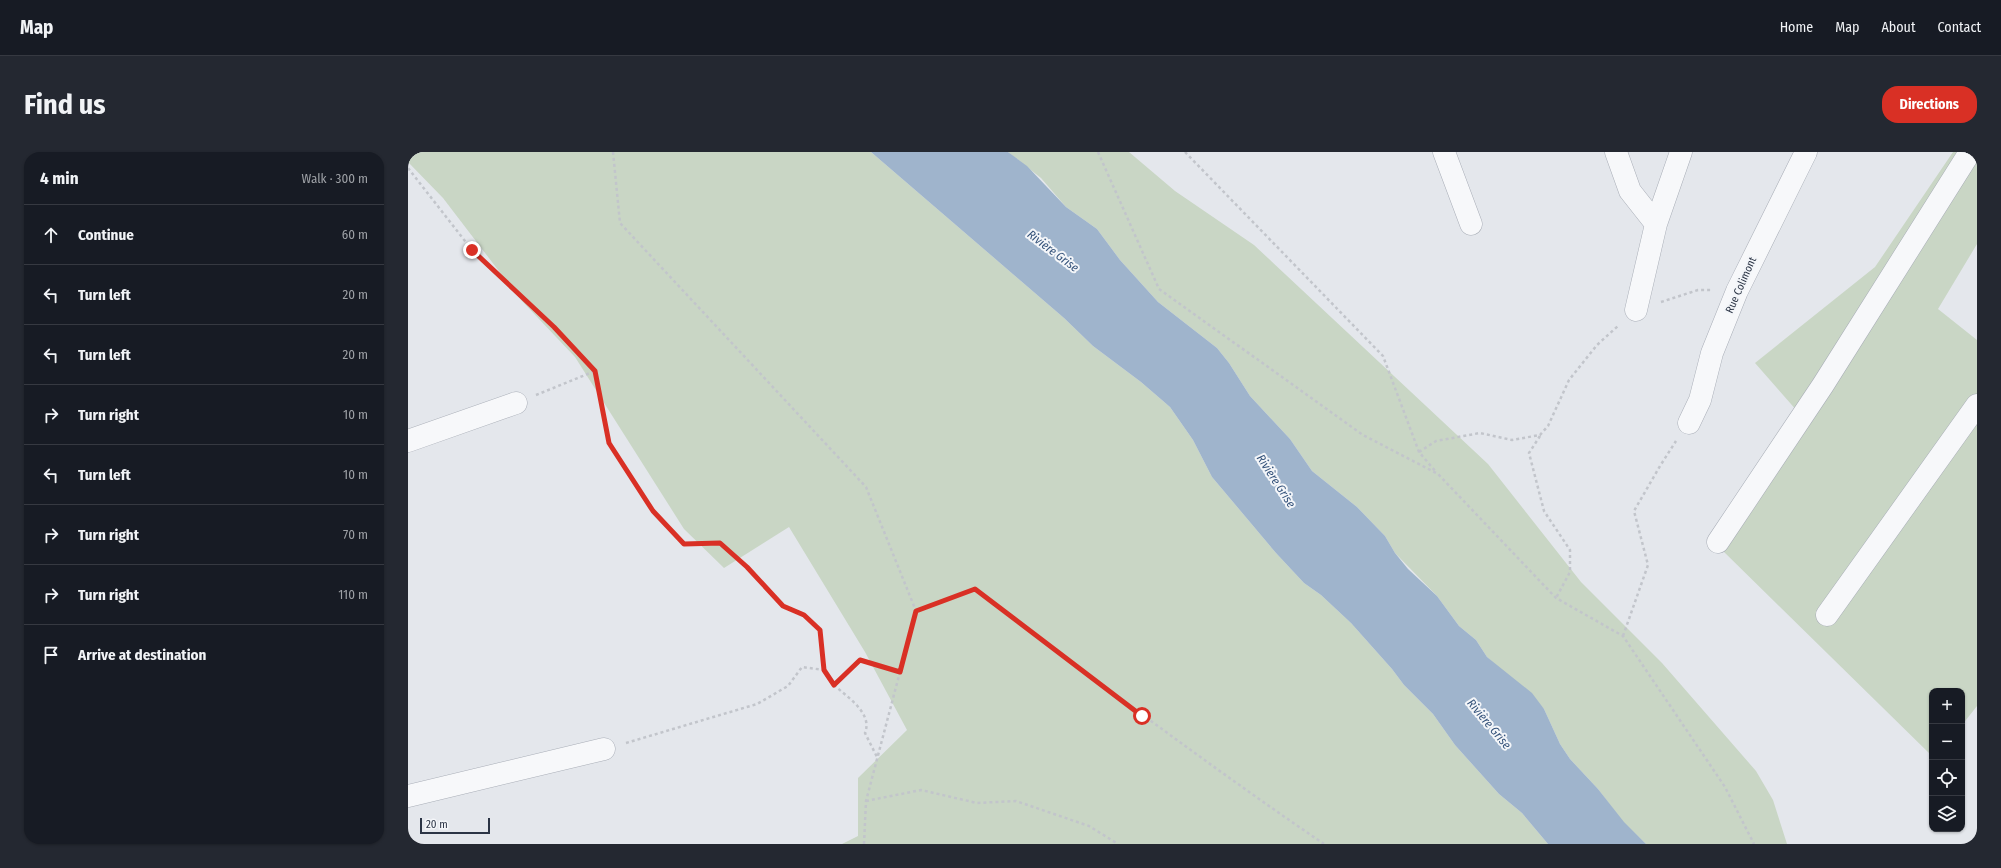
<!DOCTYPE html>
<html lang="en">
<head>
<meta charset="utf-8">
<style>
	body { margin:0; font-family:"Fira Sans Condensed",sans-serif; background:#242831; color:#f1f3f6 }
	.controls { position:absolute; right:12px; bottom:12px; display:grid; overflow:hidden; border-radius:8px; box-shadow:0 1px 3px #0004 }
	.controls button { width:36px; height:36px; display:grid; place-items:center; padding:0; border:0; border-bottom:1px solid #363941; background:#171b24; color:#f1f3f6; font:20px sans-serif }
	.scale { position:absolute; left:12px; bottom:10px; width:70px; box-sizing:border-box; padding-left:4px; border:2px solid #2b3445; border-top:0; font-size:11px; line-height:14px; white-space:nowrap; color:#2b3445; -webkit-text-stroke:3px #f4f6f9; paint-order:stroke }
	.stop { position:absolute; width:12px; height:12px; margin:-9px; border:3px solid #d93025; border-radius:50%; background:#fff }
	.stop.end { background:#d93025; border-color:#fff; box-shadow:0 1px 4px #0008 }
	.list { margin:0; padding:0; list-style:none }
	h2 { display:flex; justify-content:space-between; align-items:center; height:52px; margin:0; padding:0 16px; font-size:17px }
	h2 small { font-size:13px; font-weight:400; color:#9ea1a6 }
	.list li { display:grid; grid-template-columns:26px 1fr auto; gap:12px; align-items:center; box-sizing:border-box; height:60px; padding:0 16px; border-top:1px solid #363941 }
	.list b { display:block; font-size:15px; white-space:nowrap }
	.list em { font-size:13px; font-style:normal; color:#9ea1a6 }
	.icon { flex:none; width:22px; height:22px; fill:none; stroke:currentColor; stroke-width:2; stroke-linecap:round; stroke-linejoin:round }
	.map { position:relative; flex:none; width:1569px; height:692px; overflow:hidden; border-radius:16px }
	header { display:flex; align-items:center; gap:24px; box-sizing:border-box; height:56px; padding:0 20px; background:#171b24; border-bottom:1px solid #363941 }
	header strong { font-size:19px }
	nav { display:flex; gap:22px; margin-inline-start:auto; font-size:14px }
	.intro { display:flex; align-items:center; justify-content:space-between; box-sizing:border-box; height:96px; padding:0 24px }
	h1 { margin:0; font-size:28px }
	.button { padding:10px 18px; border-radius:16px; background:#d93025; color:#fff; font-size:14px; font-weight:700 }
	main { display:flex; gap:24px; padding:0 24px }
	aside { flex:1; background:#171b24; border-radius:16px; box-shadow:0 1px 3px #0004 }
	.map>svg:first-child { display:block }
</style>
</head>
<body>
<header>
<strong>Map</strong>
<nav><a>Home</a><a>Map</a><a>About</a><a>Contact</a></nav>
</header>
<div class="intro"><h1>Find us</h1><a class="button">Directions</a></div>
<main>
<aside>
<h2>4 min<small>Walk · 300 m</small></h2>
<ul class="list">
<li><svg class="icon" aria-label="ahead" viewBox="0 0 24 24"><path d="M12 20V5M6 11l6-6 6 6"/></svg><div><b>Continue</b></div><em>60 m</em></li>
<li><svg class="icon" aria-label="left" viewBox="0 0 24 24"><path d="M17 20v-9H6M10 6l-5 5 5 5"/></svg><div><b>Turn left</b></div><em>20 m</em></li>
<li><svg class="icon" aria-label="left" viewBox="0 0 24 24"><path d="M17 20v-9H6M10 6l-5 5 5 5"/></svg><div><b>Turn left</b></div><em>20 m</em></li>
<li><svg class="icon" aria-label="right" viewBox="0 0 24 24"><path d="M7 20v-9h11M14 6l5 5-5 5"/></svg><div><b>Turn right</b></div><em>10 m</em></li>
<li><svg class="icon" aria-label="left" viewBox="0 0 24 24"><path d="M17 20v-9H6M10 6l-5 5 5 5"/></svg><div><b>Turn left</b></div><em>10 m</em></li>
<li><svg class="icon" aria-label="right" viewBox="0 0 24 24"><path d="M7 20v-9h11M14 6l5 5-5 5"/></svg><div><b>Turn right</b></div><em>70 m</em></li>
<li><svg class="icon" aria-label="right" viewBox="0 0 24 24"><path d="M7 20v-9h11M14 6l5 5-5 5"/></svg><div><b>Turn right</b></div><em>110 m</em></li>
<li><svg class="icon" aria-label="arrive" viewBox="0 0 24 24"><path d="M6 21V4h12l-3 4 3 4H6"/></svg><div><b>Arrive at destination</b></div></li>
</ul>
</aside>
<div class="map">
<svg width="1569" height="692" viewBox="0 0 1569 692">
	<rect width="100%" height="100%" fill="#e4e7ec"/>
	<!-- green -->
	<path fill="#c9d6c5" d="M0 0H463L656 166 685 194 733 230 762 255 785 288 804 325 868 401 896 431 913 443 943 471 984 517 996 533 1025 562 1047 593 1091 642 1114 661 1140 692H434L450 684V626L499 578 457 500 381 375 316 416 276 377 167 205 113 148 35 46 0 10Z
		M600 0H721L767 39 846 93 1080 312 1173 430 1254 511 1348 619 1365 648 1379 692H1238L1215 670 1190 637 1162 607 1152 592 1136 557 1079 505 1068 488 1051 474 1029 444 987 401 977 384 949 355 904 319 882 287 842 244 821 211 809 196 750 150 712 108 689 77 658 55 633 26Z
		M1545 0H1569V92L1530 157 1569 188V554L1554 573V539H1524V604L1314 398 1397 268 1347 211 1467 115Z"/>
	<!-- water -->
	<path fill="#9fb4cc" d="M463 0H600L619 14 658 55 689 77 712 108 750 150 809 196 821 211 842 244 882 287 904 319 949 355 977 384 987 401 1000 417 1029 444 1051 474 1068 488 1079 505 1124 541 1136 557 1152 592 1162 607 1190 637 1216 670 1238 692H1140L1114 661 1091 642 1047 593 1025 562 996 533 984 517 943 471 913 443 896 431 868 401 804 325 785 288 762 255 733 230 685 194 656 166Z"/>
	<g fill="none" stroke-linecap="round" stroke-linejoin="round">
		<!-- minor casing -->
		<g stroke="#a9aeb7" stroke-width="23">
			<path id="minor" d="M1036 0 1063 72
				M1208 0 1222 39 1248 72
				M1228 158 1248 72 1273 0
				M1281 271 1292 248 1304 201 1329 139 1398 0
				M0 289 108 251
				M1310 390 1415 233 1562 0
				M1419 463 1569 253
				M0 644 196 597"/>
		</g>
		<!-- path -->
		<path stroke="#c2c5cb" stroke-width="2.5" stroke-dasharray="3 3" stroke-linecap="butt" d="M205 0 212 71 458 335 508 459
			M690 0 751 137 955 283 1030 322 1148 446 1215 484 1317 635 1346 692
			M777 0 975 204 1011 300 1028 320
			M0 16 64 98 146 175 187 219
			M1253 150 1290 138H1304
			M128 243 187 219 201 291 245 359 276 392 313 391 339 415 375 454 396 463 412 478 416 518
			M1132 284 1121 301 1136 359 1162 398V420L1148 446
			M1011 300 1028 289 1072 281 1104 288 1132 283 1140 274 1161 228 1189 193 1211 173
			M1215 484 1240 413 1226 359 1252 314 1268 289
			M426 533C439 545 465 561 457 581L469 605
			M218 591 349 552 380 534 394 515 416 518 426 533 452 508 492 520
			M458 649 513 638 569 651 608 649 681 674 710 692
			M456 692 458 649 508 459 567 437C682 524 797 611 916 692"/>
		<!-- minor -->
		<use href="#minor" stroke="#f7f8fa" stroke-width="22"/>
	</g>
	<g fill="none" stroke-linecap="round" stroke-linejoin="round">
		<!-- route -->
		<path stroke="#d93025" stroke-width="5" d="M64 98 146 175 187 219 201 291 245 359 276 392 312 391 339 415 375 454 396 463 412 478 416 518 426 533 452 508 492 520 508 459 567 437 734 564"/>
	</g>
	<g text-anchor="middle" dominant-baseline="central" stroke-width="4" stroke-linejoin="round" paint-order="stroke">
		<!-- street labels -->
		<g font-size="11" fill="#2b3445" stroke="#f4f6f9">
			<text transform="translate(1333 133) rotate(-66)">Rue Colimont</text>
		</g>
		<!-- water labels -->
		<g font-size="12" font-style="italic" fill="#34527a" stroke="#f4f6f9">
			<text transform="translate(645 99) rotate(37)">Rivière Grise</text>
			<text transform="translate(868 329) rotate(57)">Rivière Grise</text>
			<text transform="translate(1081 572) rotate(50)">Rivière Grise</text>
		</g>
	</g>
</svg>
<div class="controls">
<button>+</button>
<button>−</button>
<button><svg class="icon" aria-label="locate" viewBox="0 0 24 24"><circle cx="12" cy="12" r="6"/><path d="M12 2v4M12 18v4M2 12h4M18 12h4"/></svg></button>
<button><svg class="icon" aria-label="layers" viewBox="0 0 24 24"><path d="M12 4l9 5-9 5-9-5zM3 14l9 5 9-5"/></svg></button>
</div>
<div class="scale">20 m</div>
<div class="stop" style="left:734px;top:564px"></div>
<div class="stop end" style="left:64px;top:98px"></div>
</div>
</main>
</body>
</html>
